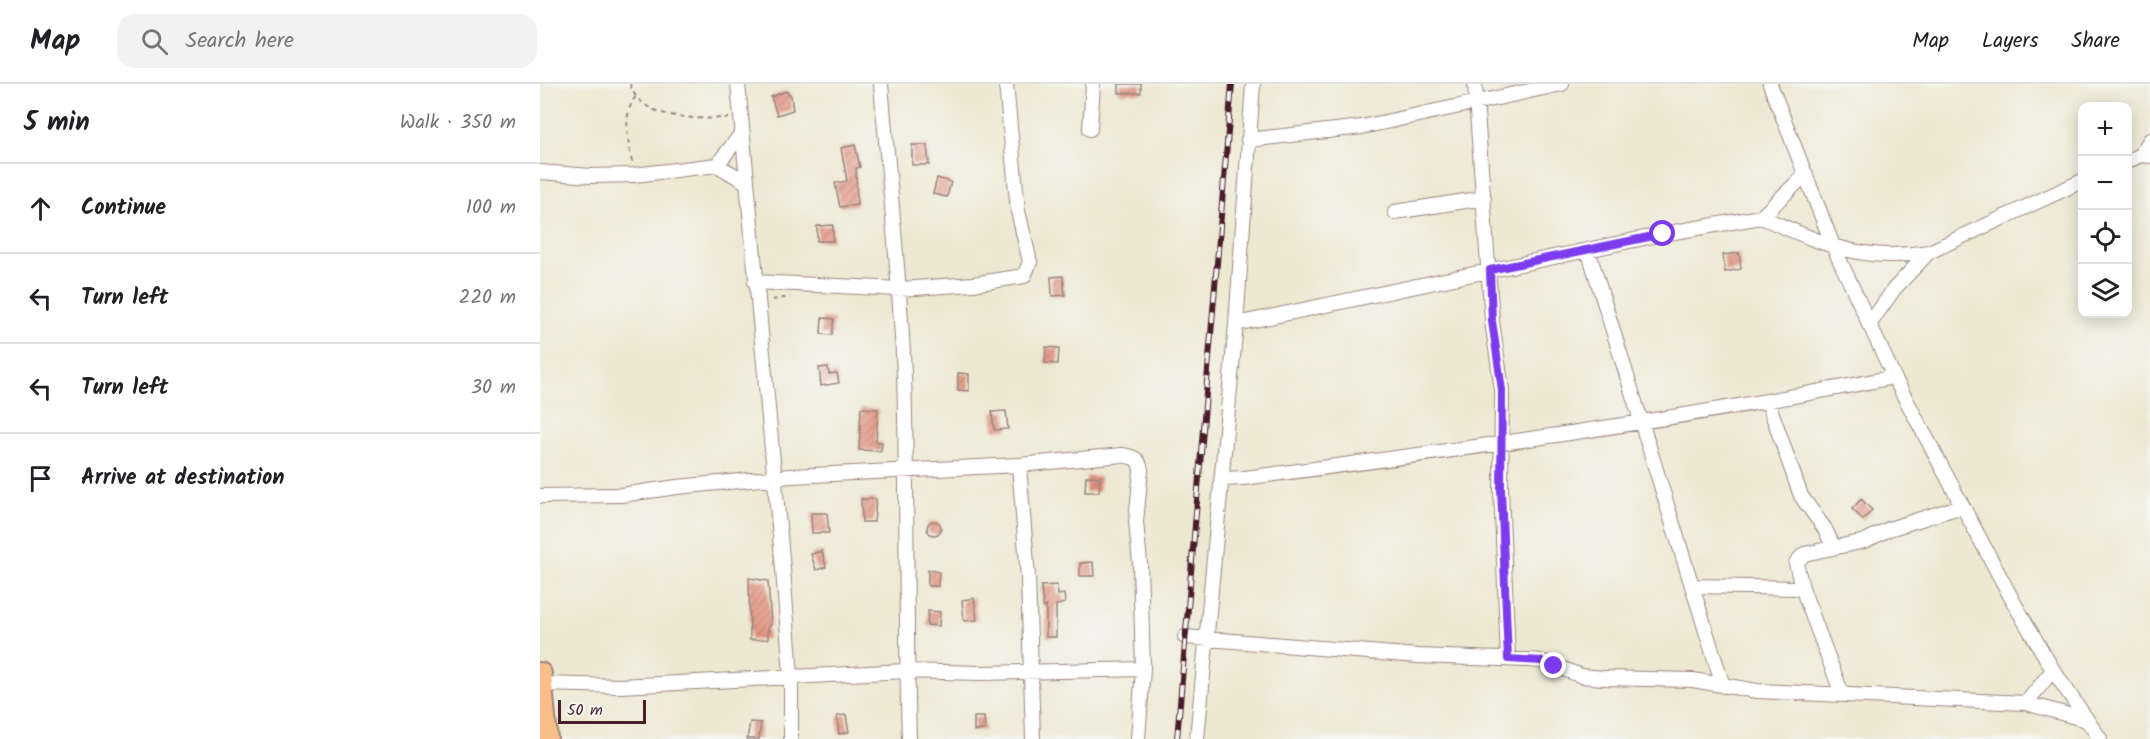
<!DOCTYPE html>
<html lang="en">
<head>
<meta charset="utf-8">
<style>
	body { margin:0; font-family:Kalam,sans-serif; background:#f2f2f2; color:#202124 }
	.controls { position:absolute; right:18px; top:18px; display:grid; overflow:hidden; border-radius:12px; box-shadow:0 3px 15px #0003 }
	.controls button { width:54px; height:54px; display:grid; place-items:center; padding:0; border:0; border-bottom:2px solid #e0e0e0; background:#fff; color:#202124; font:30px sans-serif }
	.scale { position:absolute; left:18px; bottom:15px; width:88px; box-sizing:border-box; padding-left:6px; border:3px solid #4a1f2b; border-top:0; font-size:16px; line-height:21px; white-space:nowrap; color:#4a1f2b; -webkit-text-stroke:4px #f6f6f2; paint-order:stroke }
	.stop { position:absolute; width:18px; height:18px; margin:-14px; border:4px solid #7c3aed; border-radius:50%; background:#fff }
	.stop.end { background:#7c3aed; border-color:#fff; box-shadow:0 2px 6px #0008 }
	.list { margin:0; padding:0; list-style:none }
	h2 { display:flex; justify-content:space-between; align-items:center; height:78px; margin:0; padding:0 24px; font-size:26px }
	h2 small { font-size:20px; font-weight:400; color:#757577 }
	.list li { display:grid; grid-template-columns:39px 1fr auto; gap:18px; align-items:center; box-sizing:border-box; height:90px; padding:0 24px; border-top:2px solid #e0e0e0 }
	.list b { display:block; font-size:22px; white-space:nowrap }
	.list em { font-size:20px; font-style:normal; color:#757577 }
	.icon { flex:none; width:33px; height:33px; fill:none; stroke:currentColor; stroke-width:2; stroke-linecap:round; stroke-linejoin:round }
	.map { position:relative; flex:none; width:1610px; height:655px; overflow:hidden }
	header { display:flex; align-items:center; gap:36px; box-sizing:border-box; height:84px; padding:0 30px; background:#fff; border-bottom:2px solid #e0e0e0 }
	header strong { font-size:28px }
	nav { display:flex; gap:33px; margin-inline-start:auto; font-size:21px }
	.search { width:420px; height:54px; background:#f2f2f2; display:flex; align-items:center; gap:15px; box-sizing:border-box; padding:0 21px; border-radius:18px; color:#757577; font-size:22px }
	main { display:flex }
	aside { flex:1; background:#fff }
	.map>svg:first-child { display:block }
</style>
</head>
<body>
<header>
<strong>Map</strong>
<div class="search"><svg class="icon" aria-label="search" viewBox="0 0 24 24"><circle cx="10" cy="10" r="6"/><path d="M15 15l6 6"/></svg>Search here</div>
<nav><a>Map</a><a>Layers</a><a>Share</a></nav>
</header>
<main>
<aside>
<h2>5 min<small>Walk · 350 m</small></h2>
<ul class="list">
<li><svg class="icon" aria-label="ahead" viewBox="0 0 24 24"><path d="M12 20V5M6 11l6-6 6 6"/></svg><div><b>Continue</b></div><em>100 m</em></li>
<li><svg class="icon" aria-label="left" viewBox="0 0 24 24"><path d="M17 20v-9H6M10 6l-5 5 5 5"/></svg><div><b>Turn left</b></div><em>220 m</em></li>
<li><svg class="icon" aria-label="left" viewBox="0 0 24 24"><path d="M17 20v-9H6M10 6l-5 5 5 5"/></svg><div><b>Turn left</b></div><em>30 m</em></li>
<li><svg class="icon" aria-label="arrive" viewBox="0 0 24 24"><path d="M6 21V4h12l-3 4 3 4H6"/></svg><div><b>Arrive at destination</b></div></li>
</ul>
</aside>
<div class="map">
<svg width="1610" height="655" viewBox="0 0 1610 655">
	<defs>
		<pattern id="building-hatch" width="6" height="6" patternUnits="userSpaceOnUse" patternTransform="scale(1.5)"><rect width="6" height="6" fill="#e39481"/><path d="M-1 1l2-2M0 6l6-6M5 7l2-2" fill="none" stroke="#ba786a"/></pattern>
	</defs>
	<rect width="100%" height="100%" fill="#f6f6f2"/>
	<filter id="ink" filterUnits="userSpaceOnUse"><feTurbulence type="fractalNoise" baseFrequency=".0167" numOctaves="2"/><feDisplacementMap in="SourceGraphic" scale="12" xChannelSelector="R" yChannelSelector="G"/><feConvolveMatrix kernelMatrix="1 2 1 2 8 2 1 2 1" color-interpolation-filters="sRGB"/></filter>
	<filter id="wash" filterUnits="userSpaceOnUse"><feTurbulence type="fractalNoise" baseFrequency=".008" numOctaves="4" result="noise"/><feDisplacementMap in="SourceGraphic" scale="24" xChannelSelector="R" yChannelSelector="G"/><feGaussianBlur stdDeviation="1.35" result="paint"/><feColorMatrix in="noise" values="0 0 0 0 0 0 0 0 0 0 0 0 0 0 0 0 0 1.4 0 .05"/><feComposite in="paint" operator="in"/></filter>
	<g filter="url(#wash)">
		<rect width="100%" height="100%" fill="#ece8d1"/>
		<g id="blocks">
			<!-- building -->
			<path fill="url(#building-hatch)" d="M579 0H601V9H579Z
				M246 7 251 12 253 26 237 31 231 13Z
				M315 61 320 83 316 84 317 121 300 123 295 99 307 97 301 64Z
				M372 61H387L389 81H372Z
				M397 94 411 98 407 113 393 110Z
				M293 141V157H277V142Z
				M1199 169 1201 185 1185 188 1183 171Z
				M523 192 525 211 512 212 511 193Z
				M282 234 294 235 292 251 281 250Z
				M506 263 519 264 518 280 505 279Z
				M288 283 289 290 297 289 299 299 281 302 279 284Z
				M418 289 429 290V307L418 306Z
				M321 324 338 325 336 358H342L341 367 319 366Z
				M466 327 468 345 454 346 452 328Z
				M546 392 560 393 559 408H545Z
				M321 415H336L334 438H322Z
				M1321 415 1332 426 1323 436 1312 425Z
				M271 429H287L289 449H272Z
				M387 444a7 7 0 1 1 14 0a7 7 0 1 1-14 0Z
				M282 467 286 483 276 486 271 470Z
				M553 478 554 492H540V479Z
				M388 486 399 488 398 502H388Z
				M209 494 228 497 231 541 228 542V555L210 556Z
				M517 501 518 511 524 510 525 519 516 521V553H506V522L503 523 501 502Z
				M434 514 437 536 424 537 422 516Z
				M388 527 400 528 399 542 387 541Z
				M306 631 309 648 299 650 297 632Z
				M434 633H444L445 646 434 647Z
				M210 638 221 639 219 655H207Z"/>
		</g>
	</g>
	<g filter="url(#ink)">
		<use href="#blocks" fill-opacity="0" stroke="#9b847e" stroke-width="1.5"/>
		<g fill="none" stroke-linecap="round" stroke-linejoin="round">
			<!-- street casing -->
			<g stroke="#9b847e" stroke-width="16">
				<path id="street" d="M198 0 243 485 251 592V655
					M341 0C349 97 360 193 364 291 368 412 365 534 369 655
					M935 0 952 237 962 306 961 405 968 575
					M1230 0 1294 164 1354 293 1474 519 1513 586 1560 655
					M550 45 553 0
					M708 56 822 43 1022 0
					M1601 71 1610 56
					M1588 77 1601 71 1610 72
					M177 81 202 49
					M0 88 51 92 94 91 177 81 206 98
					M855 128 944 114
					M1221 133C1282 159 1320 179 1389 168L1542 97
					M1048 166 1183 602
					M215 198 360 205 433 200 484 192 490 178 478 127 466 0
					M696 240 1123 150 1221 133 1266 90
					M1329 241 1354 205 1389 168
					M1228 318 1261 412 1285 445 1293 462
					M479 381 488 493 493 655
					M682 395 704 394C921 366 1138 336 1354 293
					M0 412 81 411 137 403 251 392 479 381 582 371C594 373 599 374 601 386L596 438 600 479 603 585 598 655
					M1153 502 1262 504 1302 610
					M1262 504 1256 479 1264 470 1325 457 1349 445 1422 422
					M645 553 878 572 988 576 1001 577 1042 592 1063 594 1153 596 1217 607 1486 619 1546 636
					M1 600 81 602 365 587 441 589 603 585
					M1486 619 1513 586
					M657 655 696 240 713 0"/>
			</g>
			<!-- primary casing -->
			<g stroke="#9b847e" stroke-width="26">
				<path id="primary" d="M0 590 6 655"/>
			</g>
			<!-- path -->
			<path stroke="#9b847e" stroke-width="2" stroke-dasharray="4.5 4.5" stroke-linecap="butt" d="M90 0C100 37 159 35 189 34
				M92 78C88 57 82 30 96 12
				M232 216 250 213"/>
			<!-- street -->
			<use href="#street" stroke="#fff" stroke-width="14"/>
			<!-- primary -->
			<use href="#primary" stroke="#f8bd89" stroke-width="22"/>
			<!-- rail casing -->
			<g stroke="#4a1f2b" stroke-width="6">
				<path id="rail" d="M637 655 692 0"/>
			</g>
			<!-- rail -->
			<use href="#rail" stroke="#f6f6f2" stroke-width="4" stroke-dasharray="11" stroke-linecap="butt"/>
		</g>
	</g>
	<g fill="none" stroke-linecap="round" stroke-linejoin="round" filter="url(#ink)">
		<!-- route -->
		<path stroke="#7c3aed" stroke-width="8" d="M1014 582 1001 577 968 575 961 405 962 306 952 237 950 186 1123 150"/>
	</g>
</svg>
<div class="controls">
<button>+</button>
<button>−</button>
<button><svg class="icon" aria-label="locate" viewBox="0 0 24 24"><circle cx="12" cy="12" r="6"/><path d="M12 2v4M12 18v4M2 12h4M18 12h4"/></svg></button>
<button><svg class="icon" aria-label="layers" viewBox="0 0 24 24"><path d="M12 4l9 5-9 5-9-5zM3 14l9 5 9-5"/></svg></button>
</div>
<div class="scale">50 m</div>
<div class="stop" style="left:1123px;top:150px"></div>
<div class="stop end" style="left:1014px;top:582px"></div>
</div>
</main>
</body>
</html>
